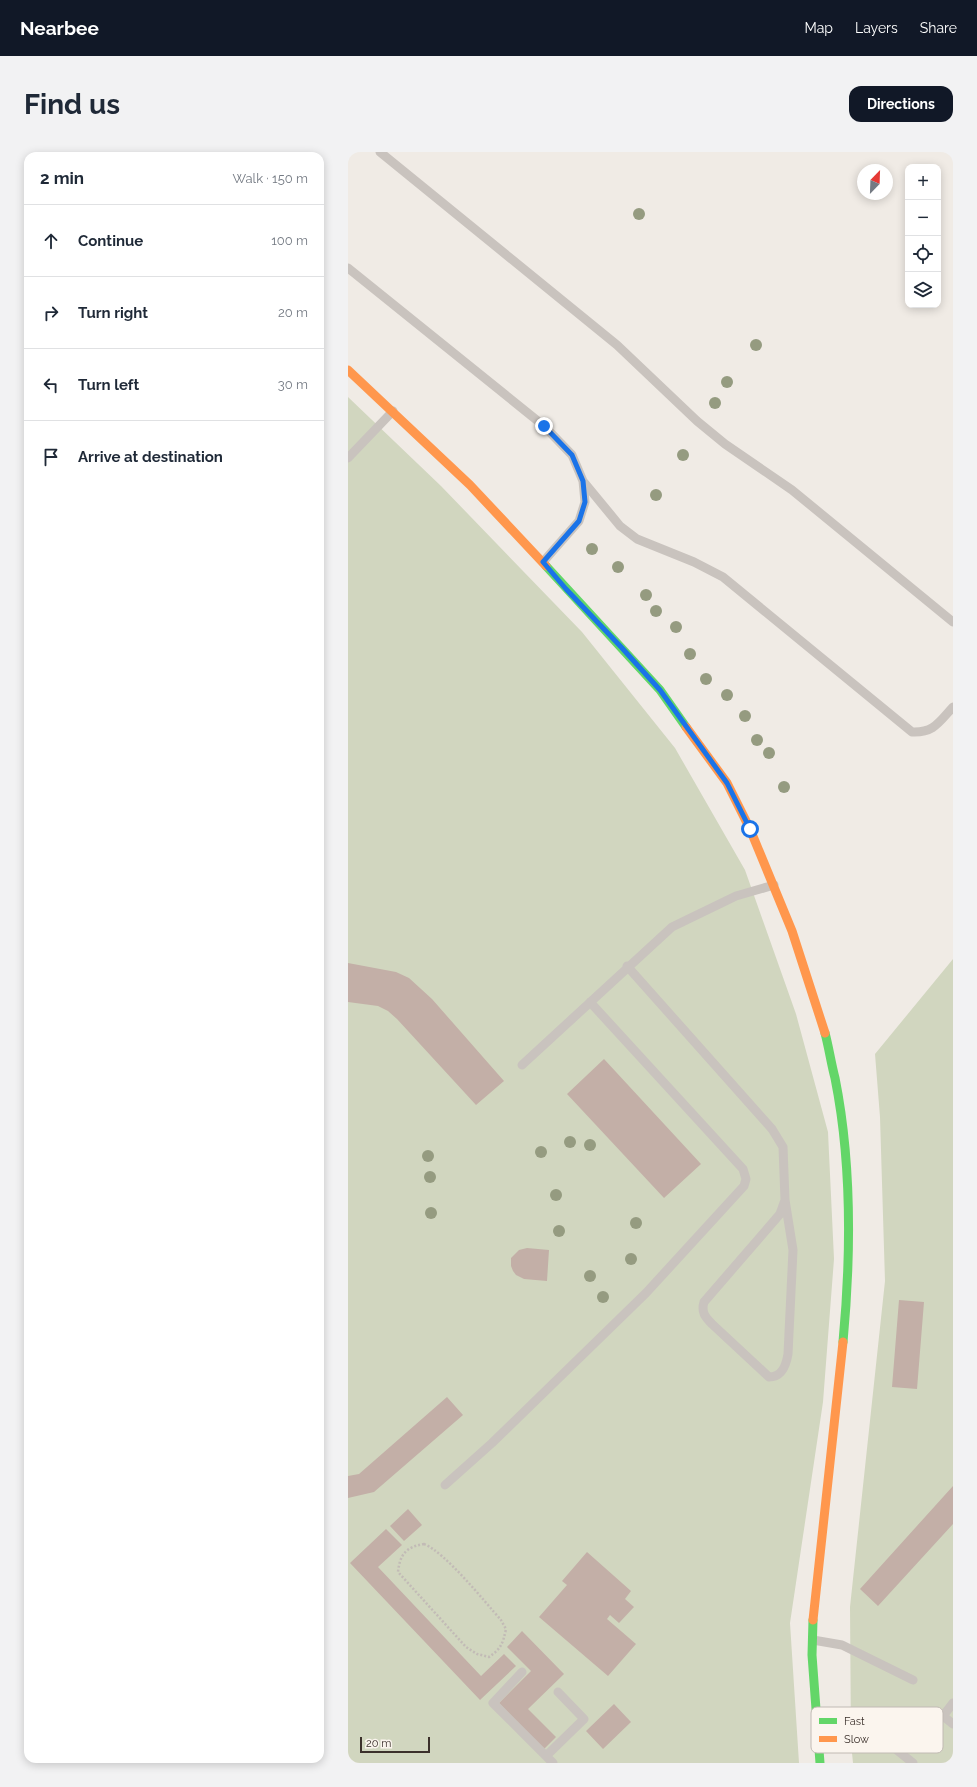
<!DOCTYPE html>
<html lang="en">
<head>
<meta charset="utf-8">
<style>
	body { margin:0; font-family:Raleway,sans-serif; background:#f2f2f3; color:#1f2937 }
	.controls { position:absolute; right:12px; top:12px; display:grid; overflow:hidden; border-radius:8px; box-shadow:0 2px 10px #0003 }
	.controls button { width:36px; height:36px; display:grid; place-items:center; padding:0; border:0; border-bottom:1px solid #e0e1e3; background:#fff; color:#1f2937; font:20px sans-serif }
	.compass { position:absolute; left:509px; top:12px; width:36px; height:36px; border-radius:50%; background:#fff; box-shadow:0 2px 10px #0003; rotate:23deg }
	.scale { position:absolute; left:12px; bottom:10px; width:70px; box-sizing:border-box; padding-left:4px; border:2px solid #3b302b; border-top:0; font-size:11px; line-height:14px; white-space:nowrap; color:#3b302b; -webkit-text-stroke:3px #fbf5ee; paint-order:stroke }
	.stop { position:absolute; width:12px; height:12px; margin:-9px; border:3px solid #1a73e8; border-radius:50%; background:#fff }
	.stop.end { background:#1a73e8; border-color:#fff; box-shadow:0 1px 4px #0008 }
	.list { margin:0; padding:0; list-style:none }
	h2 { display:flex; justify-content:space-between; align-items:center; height:52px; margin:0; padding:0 16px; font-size:17px }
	h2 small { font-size:13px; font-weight:400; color:#747a83 }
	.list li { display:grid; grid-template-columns:26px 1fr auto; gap:12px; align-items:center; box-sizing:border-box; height:72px; padding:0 16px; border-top:1px solid #e0e1e3 }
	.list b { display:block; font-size:15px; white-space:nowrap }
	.list em { font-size:13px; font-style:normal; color:#747a83 }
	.icon { flex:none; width:22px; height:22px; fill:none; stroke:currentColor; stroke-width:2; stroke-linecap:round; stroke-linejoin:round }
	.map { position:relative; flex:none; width:605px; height:1611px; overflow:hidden; border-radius:12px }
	header { display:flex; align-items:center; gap:24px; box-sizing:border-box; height:56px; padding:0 20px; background:#111827; color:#fff }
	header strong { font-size:19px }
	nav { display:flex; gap:22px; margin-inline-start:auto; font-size:14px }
	.intro { display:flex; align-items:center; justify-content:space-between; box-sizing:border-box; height:96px; padding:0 24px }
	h1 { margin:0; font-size:28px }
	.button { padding:10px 18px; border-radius:12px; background:#111827; color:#fff; font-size:14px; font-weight:700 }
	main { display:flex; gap:24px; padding:0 24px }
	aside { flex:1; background:#fff; border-radius:12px; box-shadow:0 2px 10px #0003 }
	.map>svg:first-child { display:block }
</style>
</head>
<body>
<header>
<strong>Nearbee</strong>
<nav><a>Map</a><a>Layers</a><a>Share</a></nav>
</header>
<div class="intro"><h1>Find us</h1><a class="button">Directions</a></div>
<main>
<aside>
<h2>2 min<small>Walk · 150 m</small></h2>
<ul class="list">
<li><svg class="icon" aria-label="ahead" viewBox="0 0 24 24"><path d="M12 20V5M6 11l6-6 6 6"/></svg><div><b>Continue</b></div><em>100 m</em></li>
<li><svg class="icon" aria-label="right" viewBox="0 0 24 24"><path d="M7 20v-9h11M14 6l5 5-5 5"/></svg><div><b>Turn right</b></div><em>20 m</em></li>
<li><svg class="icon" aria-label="left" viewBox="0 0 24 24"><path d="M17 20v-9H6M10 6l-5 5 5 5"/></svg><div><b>Turn left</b></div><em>30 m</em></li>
<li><svg class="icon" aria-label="arrive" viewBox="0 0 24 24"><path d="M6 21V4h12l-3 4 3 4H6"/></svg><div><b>Arrive at destination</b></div></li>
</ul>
</aside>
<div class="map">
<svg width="605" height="1611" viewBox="0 0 605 1611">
	<rect width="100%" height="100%" fill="#f0ebe5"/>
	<!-- green -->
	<path fill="#d1d6bf" d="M0 245 93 334 234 480 327 596 397 718 448 862 480 980 486 1107 475 1250 442 1471 451 1611H0Z
		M605 807V1611H505L503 1591 502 1455 537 1129 532 965 527 902Z"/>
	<!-- building -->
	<path fill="#c3afa7" d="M0 811 48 820 61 826 84 847 156 929 128 953 49 867 40 859 30 854 0 850Z
		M256 907 353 1012 316 1046 219 942Z
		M179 1096 201 1098 199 1129 176 1127 168 1123 165 1119 163 1114V1106L171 1098Z
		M551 1148 576 1150 569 1237 544 1235Z
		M99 1245 115 1263 26 1340 0 1346V1324L11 1322Z
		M605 1334V1372L530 1454 512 1437Z
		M60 1357 74 1373 56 1389 42 1374Z
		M38 1377 54 1393 30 1415 133 1524 156 1502 168 1514 132 1548 2 1411Z
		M239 1400 283 1439 277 1447 286 1455 271 1471 262 1463 259 1467 288 1492 260 1524 191 1465 219 1433 214 1429Z
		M174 1479 216 1522 180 1557 208 1585 196 1597 151 1551 183 1519 159 1495Z
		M266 1552 283 1570 255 1597 238 1579Z"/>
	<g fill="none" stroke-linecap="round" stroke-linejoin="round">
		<!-- path -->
		<path stroke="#c2bbb6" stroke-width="2.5" stroke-dasharray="2 2" stroke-linecap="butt" d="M76 1392C98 1401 136 1449 153 1468L158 1477C155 1491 153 1497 141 1505L129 1502 118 1495 50 1420C52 1402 58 1395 76 1392Z
			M0 1608 4 1611"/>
		<!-- lane -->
		<path stroke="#c9c3be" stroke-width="9" d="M32 0 269 193 349 269 377 292 444 338 605 470
			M0 116 196 274 224 303 235 329 237 350 231 369 195 410
			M0 306 45 259
			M235 329 272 374 289 387 346 410 375 425 564 580C586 581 591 570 605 555
			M279 814 424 977 435 995 437 1048 432 1062 356 1150C353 1160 357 1165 364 1172L421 1225C434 1225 438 1214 440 1202L445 1098 437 1048
			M174 913 324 775 388 744 426 733
			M97 1333 144 1291 298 1141 396 1034 398 1027 395 1017 242 850
			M465 1488 494 1493 565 1528
			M174 1520 145 1551 205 1611
			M605 1551 595 1564 605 1572
			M534 1586 565 1611
			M198 1604 236 1567 210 1540"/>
		<!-- fast -->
		<path stroke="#63d668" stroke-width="9" d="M198 414 312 538 338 575
			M477 881C481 896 483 911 487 926 504 1011 503 1104 495 1190
			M465 1468 464 1503 472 1611"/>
		<!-- slow -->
		<path stroke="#ff974d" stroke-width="9" d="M0 218 122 333 198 414
			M338 575 379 631 402 677 444 779 477 881
			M465 1468 495 1190"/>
	</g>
	<!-- trees -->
	<g fill="#959b80">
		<circle cx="291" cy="62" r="6"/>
		<circle cx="408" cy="193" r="6"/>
		<circle cx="379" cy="230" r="6"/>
		<circle cx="367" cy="251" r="6"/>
		<circle cx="335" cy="303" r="6"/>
		<circle cx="308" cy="343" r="6"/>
		<circle cx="244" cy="397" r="6"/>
		<circle cx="270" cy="415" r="6"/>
		<circle cx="298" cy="443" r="6"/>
		<circle cx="308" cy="459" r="6"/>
		<circle cx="328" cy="475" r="6"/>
		<circle cx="342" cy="502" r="6"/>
		<circle cx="358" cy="527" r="6"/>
		<circle cx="379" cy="543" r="6"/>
		<circle cx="397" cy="564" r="6"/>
		<circle cx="409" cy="588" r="6"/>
		<circle cx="421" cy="601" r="6"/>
		<circle cx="436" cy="635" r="6"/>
		<circle cx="222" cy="990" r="6"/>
		<circle cx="242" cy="993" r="6"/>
		<circle cx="193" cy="1000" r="6"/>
		<circle cx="80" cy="1004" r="6"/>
		<circle cx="82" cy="1025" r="6"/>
		<circle cx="208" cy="1043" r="6"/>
		<circle cx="83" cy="1061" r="6"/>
		<circle cx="288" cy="1071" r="6"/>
		<circle cx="211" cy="1079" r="6"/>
		<circle cx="283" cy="1107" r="6"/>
		<circle cx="242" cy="1124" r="6"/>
		<circle cx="255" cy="1145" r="6"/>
	</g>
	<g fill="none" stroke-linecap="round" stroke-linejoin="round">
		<!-- route -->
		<path stroke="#1a73e8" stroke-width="5" d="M196 274 224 303 235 329 237 350 231 369 195 410 218 437 274 496 312 538 379 631 402 677"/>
	</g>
	<!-- legend -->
	<rect x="463" y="1555" width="132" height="46" rx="6" fill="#fbf5ee" stroke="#c1bab4" stroke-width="1"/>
	<rect x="471" y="1566" width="18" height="6" fill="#63d668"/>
	<rect x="471" y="1584" width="18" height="6" fill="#ff974d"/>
	<g font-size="11" fill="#3b302b">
		<text x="496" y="1573">Fast</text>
		<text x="496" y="1591">Slow</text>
	</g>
</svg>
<div class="controls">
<button>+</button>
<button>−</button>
<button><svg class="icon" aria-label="locate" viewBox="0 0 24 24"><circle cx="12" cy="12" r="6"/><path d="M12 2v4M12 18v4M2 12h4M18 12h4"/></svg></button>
<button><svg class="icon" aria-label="layers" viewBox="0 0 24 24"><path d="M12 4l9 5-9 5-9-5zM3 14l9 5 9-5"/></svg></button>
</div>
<svg class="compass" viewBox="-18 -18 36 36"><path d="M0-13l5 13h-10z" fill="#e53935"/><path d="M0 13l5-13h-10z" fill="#747a83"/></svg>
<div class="scale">20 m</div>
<div class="stop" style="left:402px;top:677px"></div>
<div class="stop end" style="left:196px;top:274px"></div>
</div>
</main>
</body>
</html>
